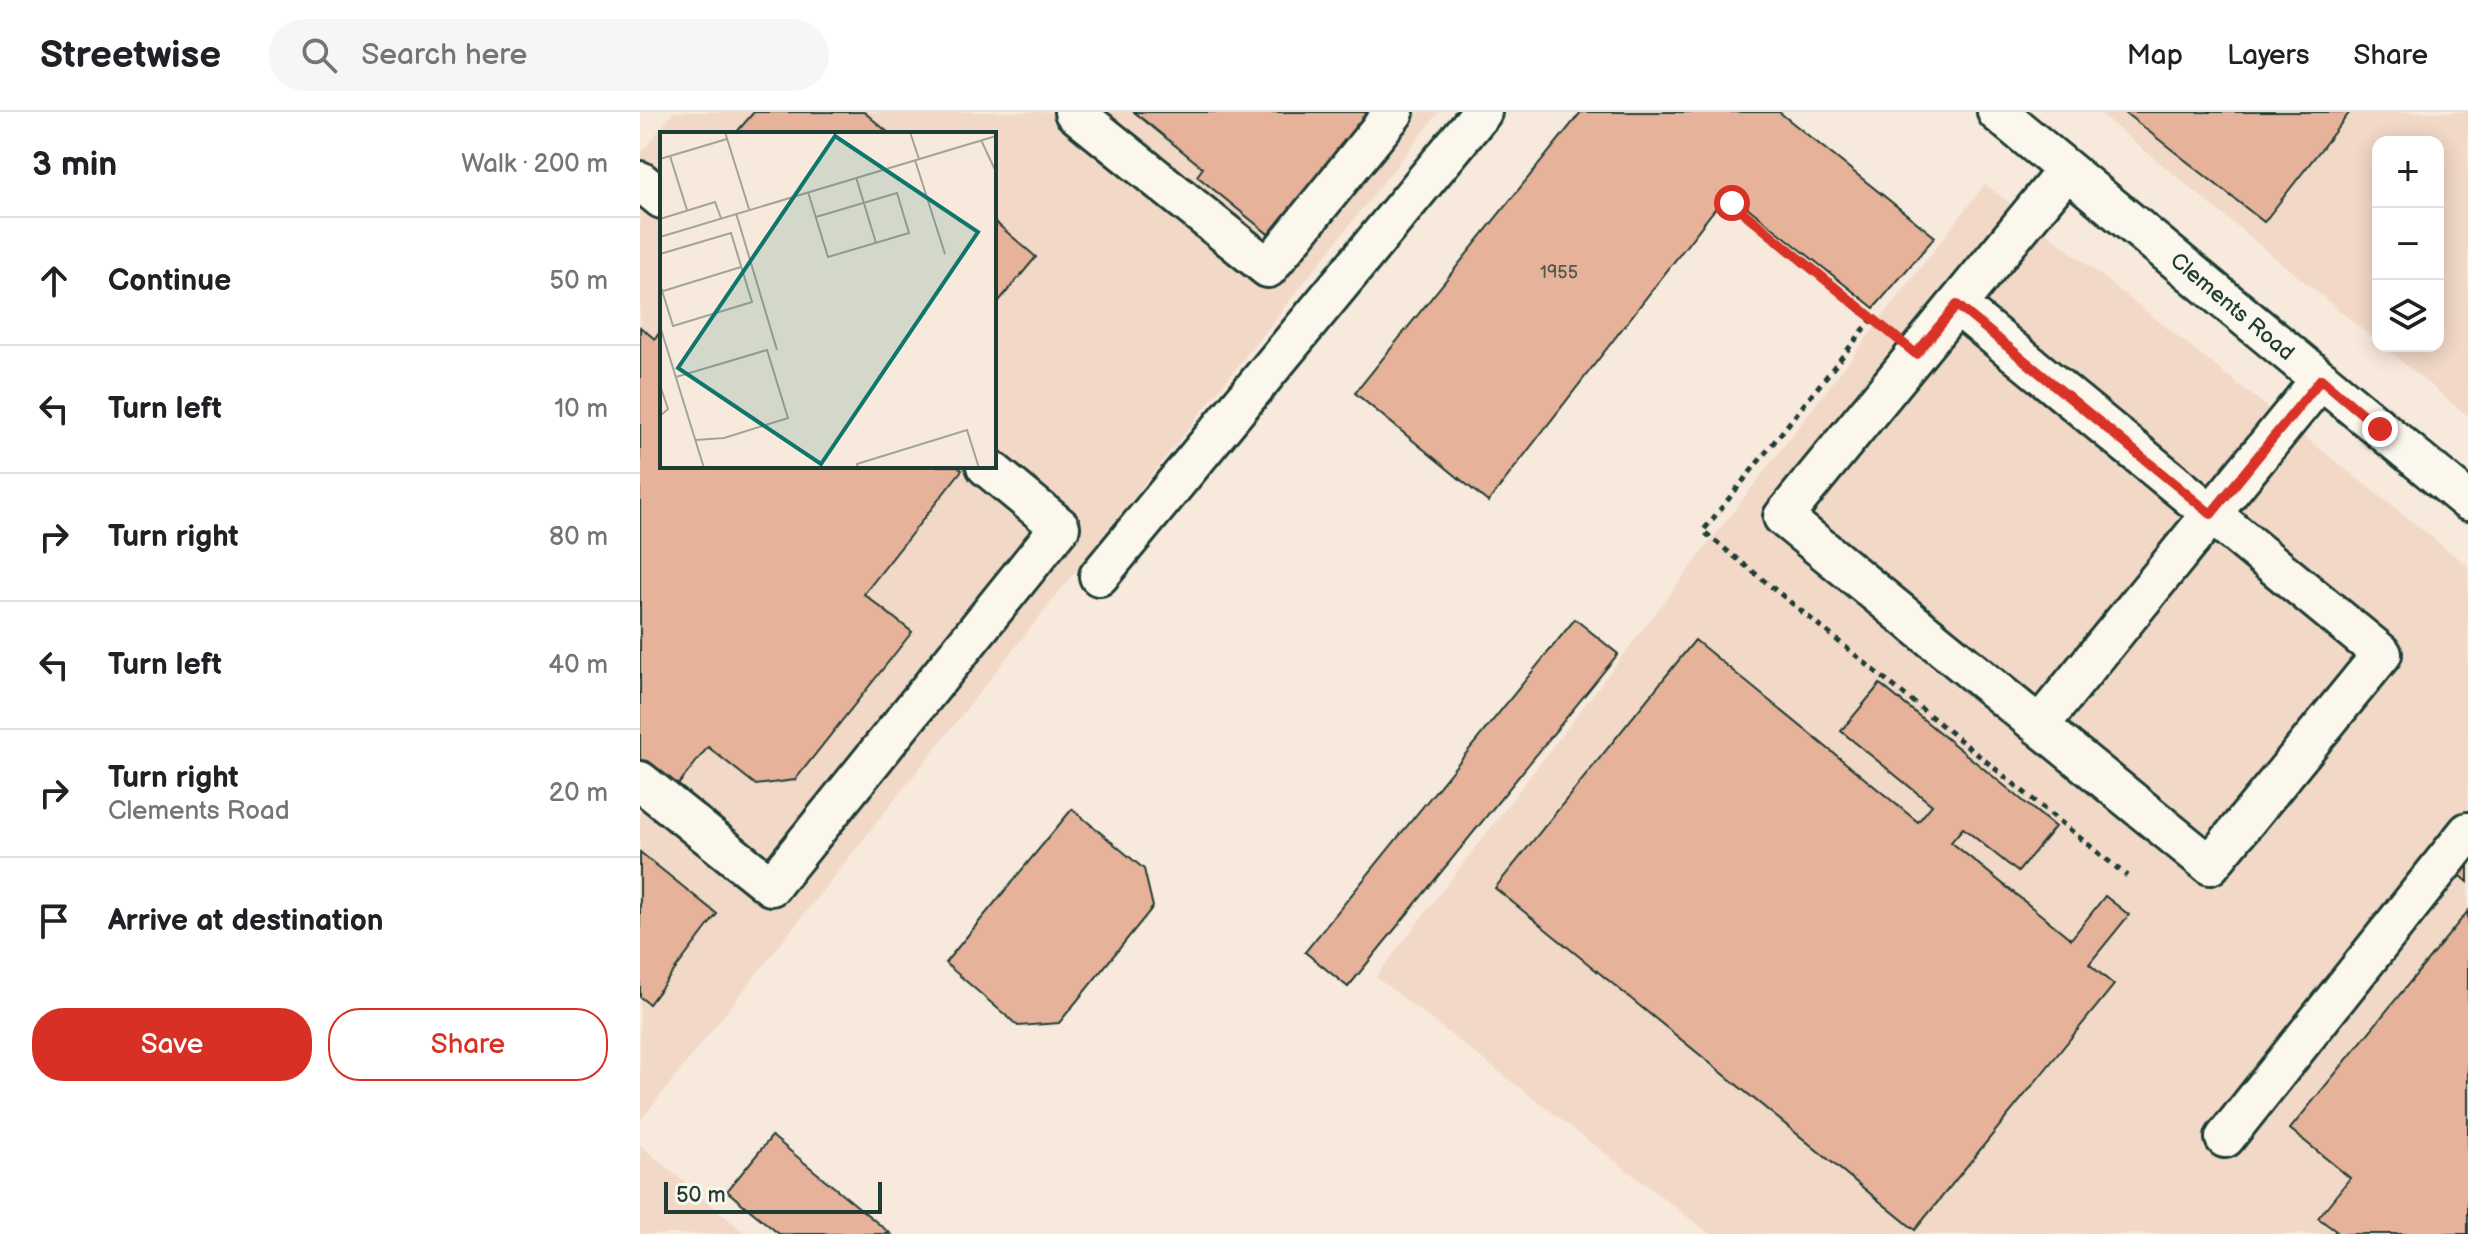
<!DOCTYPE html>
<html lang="en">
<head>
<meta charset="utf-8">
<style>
	body { margin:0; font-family:"Balsamiq Sans",sans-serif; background:#f6f6f6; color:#202124 }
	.controls { position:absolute; right:24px; top:24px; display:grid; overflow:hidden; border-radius:16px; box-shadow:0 4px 20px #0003 }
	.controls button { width:72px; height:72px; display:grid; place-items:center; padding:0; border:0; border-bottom:2px solid #e0e0e0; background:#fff; color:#202124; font:40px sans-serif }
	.scale { position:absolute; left:24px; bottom:20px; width:218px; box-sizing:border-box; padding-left:8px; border:4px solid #1f3d34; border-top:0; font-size:22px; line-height:28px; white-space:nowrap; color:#1f3d34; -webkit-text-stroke:6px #fbf7ec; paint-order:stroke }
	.stop { position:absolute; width:24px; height:24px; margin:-18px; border:6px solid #d93025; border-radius:50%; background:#fff }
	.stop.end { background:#d93025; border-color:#fff; box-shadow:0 2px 8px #0008 }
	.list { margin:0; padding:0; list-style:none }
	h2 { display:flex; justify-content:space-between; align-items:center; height:104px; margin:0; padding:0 32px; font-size:34px }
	h2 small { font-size:26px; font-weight:400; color:#757577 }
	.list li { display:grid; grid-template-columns:52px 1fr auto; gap:24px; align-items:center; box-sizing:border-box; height:128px; padding:0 32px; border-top:2px solid #e0e0e0 }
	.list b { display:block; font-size:30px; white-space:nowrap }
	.list p { margin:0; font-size:26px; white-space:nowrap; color:#757577 }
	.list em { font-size:26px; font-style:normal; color:#757577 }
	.actions { display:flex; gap:16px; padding:24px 32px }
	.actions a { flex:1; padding:18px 0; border:2px solid #d93025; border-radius:32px; text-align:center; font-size:28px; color:#d93025 }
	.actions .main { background:#d93025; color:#fff }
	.icon { flex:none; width:44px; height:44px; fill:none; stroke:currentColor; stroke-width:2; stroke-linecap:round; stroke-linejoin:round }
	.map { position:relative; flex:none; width:1828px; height:1122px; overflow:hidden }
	header { display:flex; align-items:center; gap:48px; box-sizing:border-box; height:112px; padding:0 40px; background:#fff; border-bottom:2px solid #e0e0e0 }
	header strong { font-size:38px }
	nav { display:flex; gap:44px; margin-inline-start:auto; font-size:28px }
	.search { width:560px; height:72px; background:#f6f6f6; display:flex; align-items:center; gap:20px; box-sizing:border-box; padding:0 28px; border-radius:44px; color:#757577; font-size:30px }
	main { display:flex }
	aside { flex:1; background:#fff }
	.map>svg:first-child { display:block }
</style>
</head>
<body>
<header>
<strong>Streetwise</strong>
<div class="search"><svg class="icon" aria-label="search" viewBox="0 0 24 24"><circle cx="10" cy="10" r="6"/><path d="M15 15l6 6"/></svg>Search here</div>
<nav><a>Map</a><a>Layers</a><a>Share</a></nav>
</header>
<main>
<aside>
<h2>3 min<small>Walk · 200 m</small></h2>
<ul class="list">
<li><svg class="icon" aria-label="ahead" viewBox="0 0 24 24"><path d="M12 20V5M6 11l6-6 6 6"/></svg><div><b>Continue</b></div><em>50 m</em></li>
<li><svg class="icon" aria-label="left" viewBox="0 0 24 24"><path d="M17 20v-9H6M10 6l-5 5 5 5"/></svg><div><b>Turn left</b></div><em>10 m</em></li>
<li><svg class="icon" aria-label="right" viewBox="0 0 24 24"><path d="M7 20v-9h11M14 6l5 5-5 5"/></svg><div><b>Turn right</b></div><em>80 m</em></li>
<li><svg class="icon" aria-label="left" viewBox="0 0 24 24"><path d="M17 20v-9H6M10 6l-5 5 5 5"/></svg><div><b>Turn left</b></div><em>40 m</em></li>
<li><svg class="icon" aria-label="right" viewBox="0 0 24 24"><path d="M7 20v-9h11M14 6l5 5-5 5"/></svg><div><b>Turn right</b><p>Clements Road</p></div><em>20 m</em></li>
<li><svg class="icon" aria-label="arrive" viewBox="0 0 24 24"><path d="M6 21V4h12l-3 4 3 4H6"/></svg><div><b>Arrive at destination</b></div></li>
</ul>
<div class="actions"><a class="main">Save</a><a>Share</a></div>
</aside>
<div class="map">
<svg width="1828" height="1122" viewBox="0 0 1828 1122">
	<rect width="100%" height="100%" fill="#f7e9db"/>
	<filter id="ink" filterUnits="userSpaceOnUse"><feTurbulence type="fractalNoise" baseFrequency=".0125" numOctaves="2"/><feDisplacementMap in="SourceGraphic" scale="16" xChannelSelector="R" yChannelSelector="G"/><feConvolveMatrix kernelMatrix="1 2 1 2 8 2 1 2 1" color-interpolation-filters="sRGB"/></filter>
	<g filter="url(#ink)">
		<!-- built -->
		<path fill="#f2d8c7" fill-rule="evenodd" d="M34 0H799L0 1009V42ZM22 22H354V354H22Z
			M1458 0H1828V304L1743 234H1798V30H1738V230Z
			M1345 72 1828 454V1122H1070L736 865Z
			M0 1033 106 1122H0Z"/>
		<!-- building -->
		<path fill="#e6b299" stroke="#1f3d34" stroke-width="2" d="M114 0H224L250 22H95Z
			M494 0H734L632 125 557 64 563 56Z
			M941 0H1139L1295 125 1234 196 1088 80 848 390 715 281Z
			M1484 0H1710L1624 110Z
			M354 109 396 145 354 195Z
			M0 215 15 227 22 217V354H317L322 358 224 482 272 520 155 668 116 673 68 635 33 679 0 653Z
			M935 507 978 542 708 875 665 840Z
			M1055 528 1278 710 1292 693 1201 619 1240 572 1415 715 1378 760 1323 716 1311 730 1431 827 1465 784 1489 803 1449 852 1474 873 1275 1118 855 776Z
			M432 697 504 757 513 795 419 911 378 914 305 851Z
			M1828 739V770L1813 757Z
			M0 740 77 802 9 892 0 885Z
			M1828 799V1122H1693L1696 1119 1678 1106 1710 1066 1650 1017Z
			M132 1024 251 1122H139L87 1079Z"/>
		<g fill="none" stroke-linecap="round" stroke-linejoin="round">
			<!-- minor casing -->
			<g stroke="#1f3d34" stroke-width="44">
				<path id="minor" d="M434 0 628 156 754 0
					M1357 0 1828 389
					M0 69 22 87
					M1317 193 1742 542 1570 753 1143 405 1427 58
					M459 464 842 0
					M1399 614 1681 267
					M0 669 131 774 420 415 346 354
					M1585 1026 1828 720"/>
			</g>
			<!-- path -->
			<path stroke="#1f3d34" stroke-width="5" stroke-dasharray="6 6" stroke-linecap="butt" d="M1092 91 1251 222
				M1233 206 1063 419 1487 764"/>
			<!-- minor -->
			<use href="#minor" stroke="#fbf7ec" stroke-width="38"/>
		</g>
	</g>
	<g fill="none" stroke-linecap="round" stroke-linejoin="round" filter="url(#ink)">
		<!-- route -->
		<path stroke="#d93025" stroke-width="10" d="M1092 91 1276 242 1317 193 1571 402 1681 267 1740 317"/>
	</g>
	<g text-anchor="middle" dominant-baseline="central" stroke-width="6" stroke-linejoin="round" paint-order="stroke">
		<!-- number labels -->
		<g font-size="18" fill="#515a4d">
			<text x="919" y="160">1955</text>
		</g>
		<!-- street labels -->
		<g font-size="22" fill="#1f3d34" stroke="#fbf7ec">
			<text transform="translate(1592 195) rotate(40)">Clements Road</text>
		</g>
	</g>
	<!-- overview -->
	<g transform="translate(20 20)">
		<rect width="336" height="336" fill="#f7e9db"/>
		<path fill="none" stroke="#a1a498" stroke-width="2" d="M65 0 89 77M250 0 259 27M321 8 336 40M10 24 27 78M0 27 67 7M255 28 285 122M196 45 216 111M148 60 168 125 249 101 237 61 156 85M76 81 117 218M0 87 55 70 61 86M0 105 336 4M0 122 71 101 92 170 13 194 0 152M0 160 81 135M0 194 44 336M16 245 107 218 128 286 64 306 35 308M0 253 8 277 0 284M198 336 197 332 307 298 319 336"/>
		<path fill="#0f766e" fill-opacity="0.15" stroke="#0f766e" stroke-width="4" d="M175 4 318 100 161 332 18 236Z"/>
		<rect width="336" height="336" fill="none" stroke="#1f3d34" stroke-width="4"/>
	</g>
</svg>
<div class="controls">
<button>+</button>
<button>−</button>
<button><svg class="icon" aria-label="layers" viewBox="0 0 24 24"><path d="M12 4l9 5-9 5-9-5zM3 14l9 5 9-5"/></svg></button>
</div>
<div class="scale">50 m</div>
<div class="stop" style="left:1092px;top:91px"></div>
<div class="stop end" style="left:1740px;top:317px"></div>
</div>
</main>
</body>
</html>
